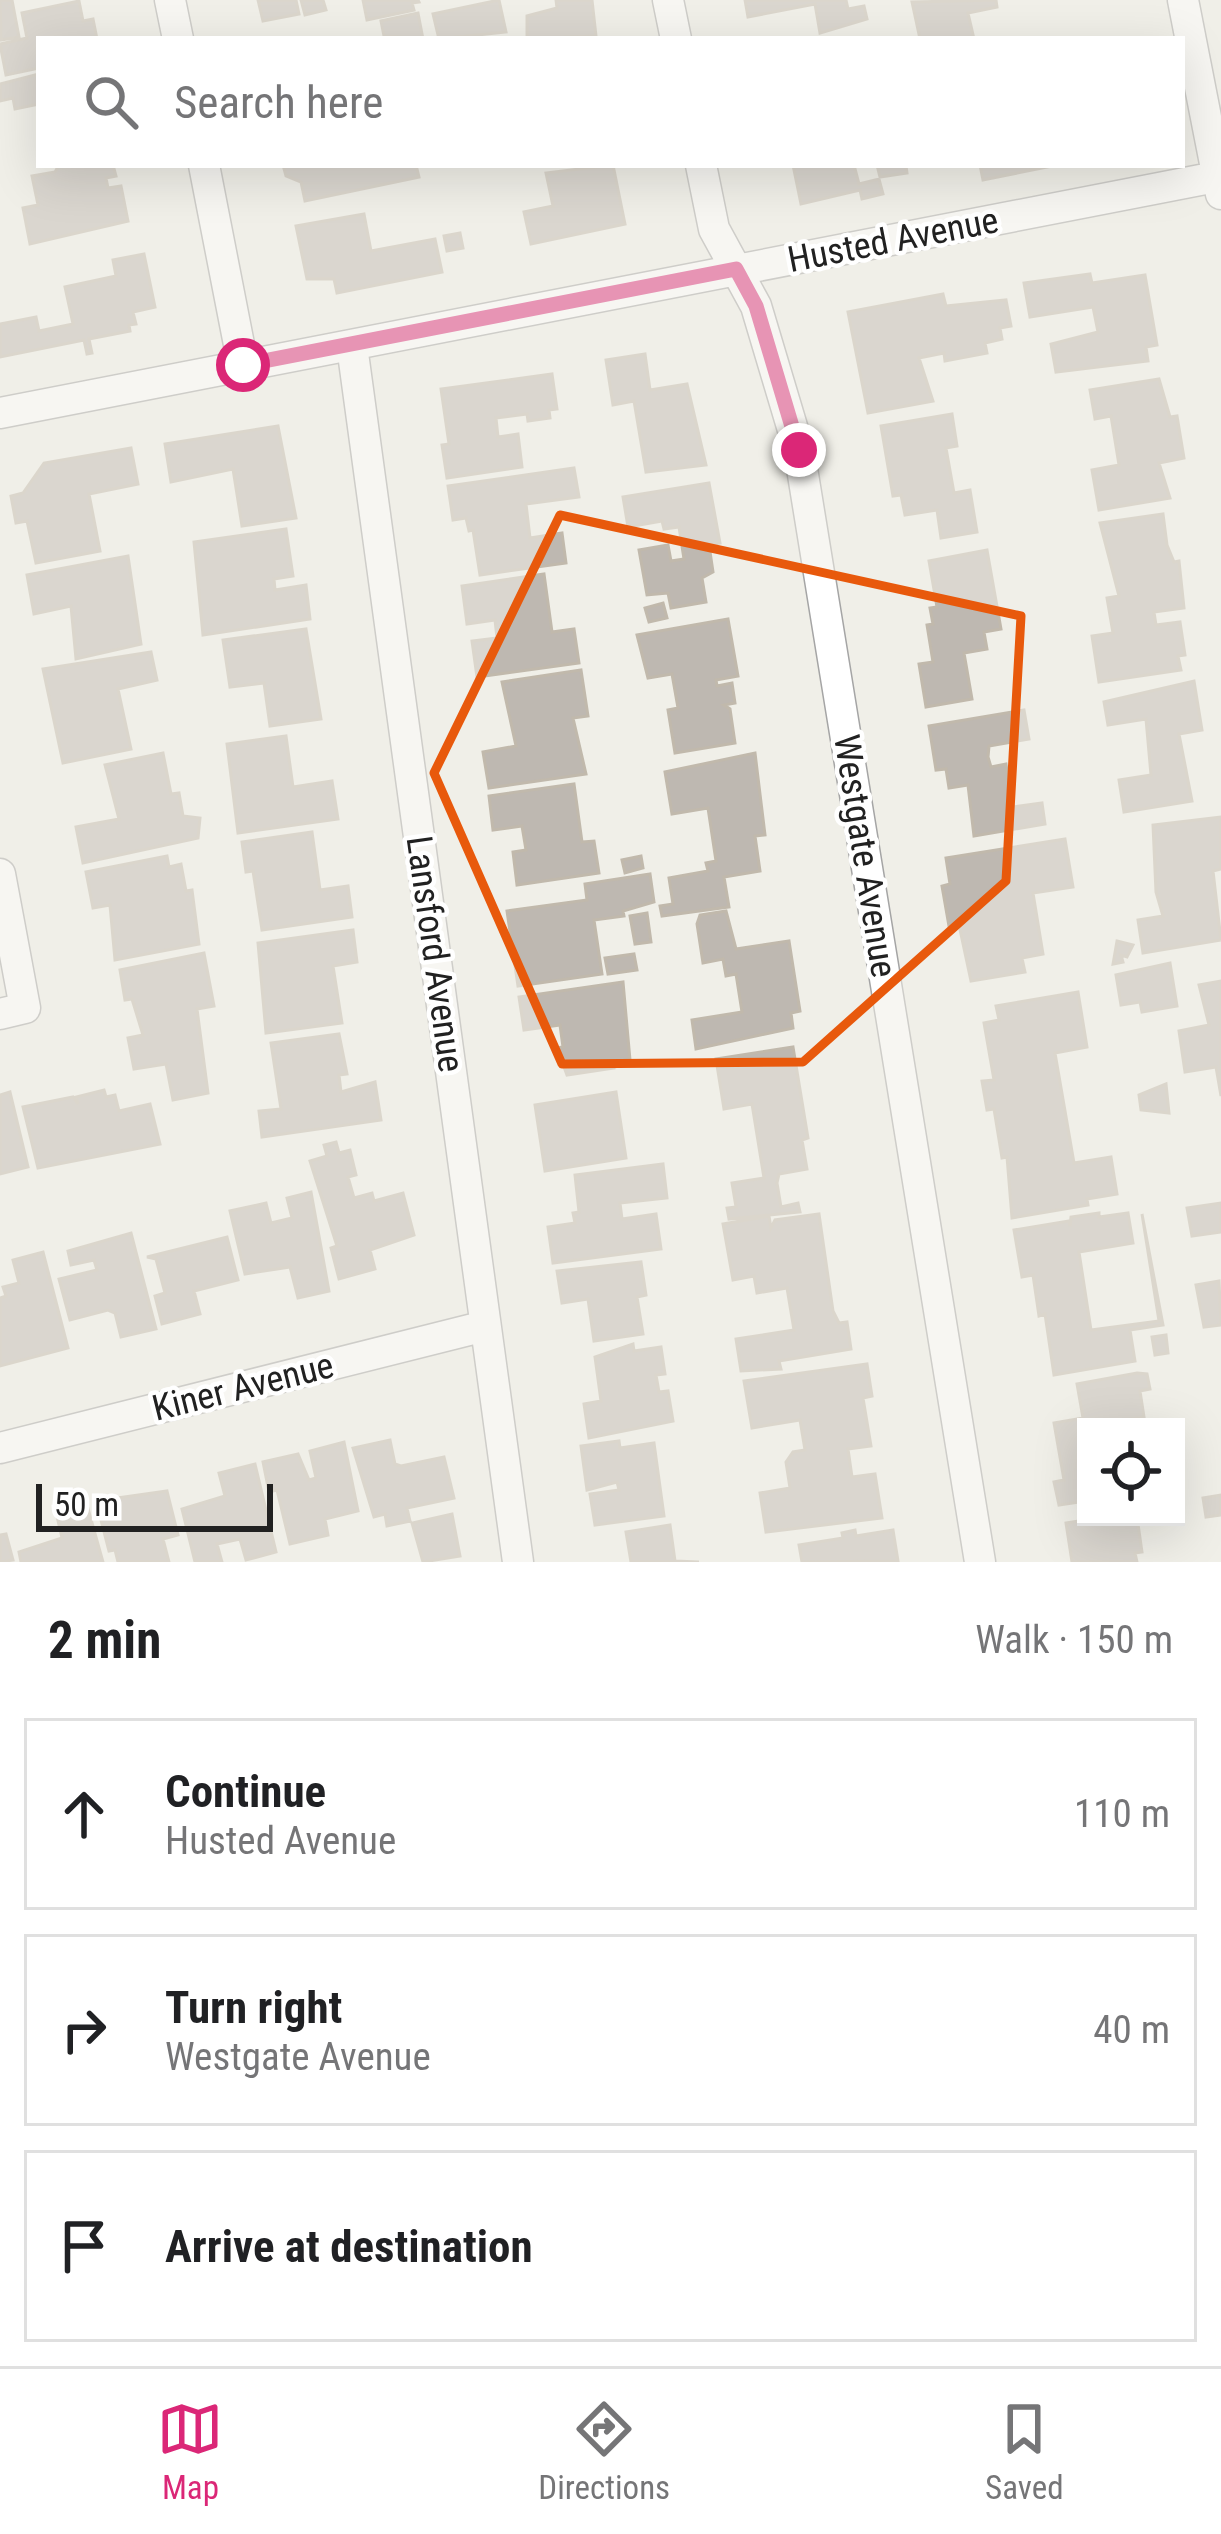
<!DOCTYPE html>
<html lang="en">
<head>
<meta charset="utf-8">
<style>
	body { margin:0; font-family:"Roboto Condensed",sans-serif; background:#f6f6f6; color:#202124 }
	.controls { position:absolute; right:36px; bottom:36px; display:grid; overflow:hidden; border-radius:0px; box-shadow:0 12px 48px #0002 }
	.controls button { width:108px; height:108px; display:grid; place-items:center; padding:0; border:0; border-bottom:3px solid #e0e0e0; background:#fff; color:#202124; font:60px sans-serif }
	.scale { position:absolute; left:36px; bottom:30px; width:237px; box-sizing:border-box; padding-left:12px; border:6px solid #212121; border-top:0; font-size:33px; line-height:42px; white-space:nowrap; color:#212121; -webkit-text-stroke:9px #fff; paint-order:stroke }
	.stop { position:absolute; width:36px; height:36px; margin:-27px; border:9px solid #db2777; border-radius:50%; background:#fff }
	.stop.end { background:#db2777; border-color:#fff; box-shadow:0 3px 12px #0008 }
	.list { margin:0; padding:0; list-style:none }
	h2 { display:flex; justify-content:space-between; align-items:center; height:156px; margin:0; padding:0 48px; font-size:51px }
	h2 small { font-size:39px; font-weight:400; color:#757577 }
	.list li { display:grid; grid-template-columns:78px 1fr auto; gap:36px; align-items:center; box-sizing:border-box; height:192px; margin:0 24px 24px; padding:0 24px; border:3px solid #e0e0e0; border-radius:0px }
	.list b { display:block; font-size:45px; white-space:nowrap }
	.list p { margin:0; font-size:39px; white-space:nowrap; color:#757577 }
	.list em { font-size:39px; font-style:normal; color:#757577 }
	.icon { flex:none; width:66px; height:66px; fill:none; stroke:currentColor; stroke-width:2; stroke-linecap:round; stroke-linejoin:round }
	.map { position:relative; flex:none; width:1221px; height:1562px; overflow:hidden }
	.search { position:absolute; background:#fff; box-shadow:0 12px 48px #0002; left:36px; right:36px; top:36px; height:132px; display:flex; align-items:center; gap:30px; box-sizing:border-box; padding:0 42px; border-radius:0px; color:#757577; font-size:45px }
	.sheet { height:804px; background:#fff }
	nav { display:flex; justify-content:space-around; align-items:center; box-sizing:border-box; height:168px; border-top:3px solid #e0e0e0; background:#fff; font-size:33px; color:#757577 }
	nav a { display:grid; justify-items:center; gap:6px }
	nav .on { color:#db2777 }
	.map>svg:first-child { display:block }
</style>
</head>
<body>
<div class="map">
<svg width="1221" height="1562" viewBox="0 0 1221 1562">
	<rect width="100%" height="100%" fill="#f0efe8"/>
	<!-- building -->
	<path fill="#beb8b1" stroke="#c1b9ac" stroke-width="3" d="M0 0H12L19 37 1 40Z
		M258 0H296L299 14 263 21Z
		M301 0H323L326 10 305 15Z
		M363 0H418L419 2 412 3 414 10 367 20Z
		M499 0 506 32 439 39 433 14Z
		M556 0H592L596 36 527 39V16L557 8Z
		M745 0H846L848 9 864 6 867 19 820 33 815 4 748 17Z
		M996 0 997 7 968 13 974 39H920L912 2Z
		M79 1 83 21 93 19 97 39H39V68L6 75 0 44 27 38 22 13Z
		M418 13 423 39 384 36 381 21Z
		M39 74V104L15 109 13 98 0 101V84Z
		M113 165 116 176 106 178 108 188 121 186 128 221 30 244 23 208 38 205 32 176 55 172 59 165Z
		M283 165H416L419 177 305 201 301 182 286 176Z
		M613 165 625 224 531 244 524 212 553 206 546 173Z
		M793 165H854L859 184 879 179 883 194 862 199 860 190 801 204Z
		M877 165H913L906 166 907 173 880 177Z
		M980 165H1057L983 180Z
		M364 214 371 251 435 239 442 272 337 293 334 279H307L296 226Z
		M460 233 463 248 447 251 444 236Z
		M144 254 155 307 133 312 136 324 129 325 130 331 89 339 92 353 87 354 84 340 0 357V324L36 317 39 331 73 324 65 287 116 276 113 260Z
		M1090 274 1092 283 1145 275 1157 345 1146 347 1148 361 1056 372 1051 344 1098 332 1093 307 1030 317 1024 283Z
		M943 294 946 306 1006 300 1011 326 1000 328 1002 339 985 343 987 353 945 361 944 353 919 358 933 401 868 413 848 312Z
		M645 354 650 390 687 384 706 465 646 472 634 401 613 405 606 360Z
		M552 374 557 409 549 410 550 418 528 421 527 414 496 418 498 437 518 434 522 467 447 478 442 445 449 444 441 389Z
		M1159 379 1170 417 1177 416 1184 458 1159 463 1170 498 1099 510 1092 470 1119 465 1111 416 1095 419 1090 390Z
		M952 414 957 446 946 448 954 493 970 490 977 532 941 538 937 510 905 515 901 495 893 496 881 426Z
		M278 426 296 518 242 526 233 469 171 482 165 444Z
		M131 448 138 484 89 494 100 551 36 563 27 521 16 523 11 496 23 493 44 463Z
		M574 468 579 497 526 504 530 538 562 533 566 563 480 575 473 530 469 531 466 518 453 520 448 486Z
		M709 483 720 543 709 545 713 572 702 578 706 602 671 608 668 593 647 595 639 550 668 545 671 561 684 559 679 527 664 529 662 521 628 527 623 497Z
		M1163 514 1167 545 1174 562 1179 561 1184 608 1154 612 1156 625 1180 622 1185 655 1178 656 1181 670 1099 682 1092 636 1113 633 1107 598 1119 596 1100 523Z
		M286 529 293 576 274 579 275 590 306 585 310 619 203 635 194 542Z
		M987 550 1001 629 984 632 987 649 964 653 972 699 926 707 919 664 933 662 927 625 933 624 930 608 937 607 929 561Z
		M128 556 141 644 76 659 71 606 34 614 27 575Z
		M544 574 552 632 574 629 579 663 477 677 472 641 497 638 495 620 467 624 462 586Z
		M663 603 667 618 649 622 645 608Z
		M728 619 738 676 716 680 717 686 732 683 735 703 724 705 730 709 735 743 675 753 668 710 678 708 672 674 648 678 637 635Z
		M306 629 321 719 270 726 264 683 230 687 223 640Z
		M151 652 157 680 118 689 131 749 63 763 43 669Z
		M581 670 588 716 573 718 586 774 489 788 483 752 516 746 502 682Z
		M1194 681 1202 730 1179 734 1192 801 1124 812 1119 780 1151 775 1146 719 1108 725 1104 702Z
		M1024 710 1029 739 989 746 988 757 991 767 1006 764 1013 807 1042 803 1045 824 974 836 968 785 949 788 946 769 936 770 929 726Z
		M286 736 293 787 332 781 338 819 238 833 227 744Z
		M163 753 171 794 179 793 183 816 200 818 198 838 83 863 76 827 119 819 105 765Z
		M755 753 765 835 755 836 760 871 724 877 729 907 662 916 660 906 673 904 669 878 708 871 706 863 716 861 708 808 672 814 665 772Z
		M574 784 582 842 594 841 599 873 517 885 513 852 526 850 522 826 493 830 489 796Z
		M1221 817V869L1213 871 1221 940 1143 953 1138 920 1163 916 1156 892 1153 825Z
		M312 832 320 890 348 886 352 917 262 930 253 871 246 872 242 842Z
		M1065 839 1073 887 1033 893 1043 954 1022 958 1025 972 971 981 959 925 949 926 942 886 950 884 946 858Z
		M167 856 169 867 181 864 186 891 192 890 199 944 115 960 110 905 93 908 86 872Z
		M641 856 643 868 625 873 622 860Z
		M650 874 654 902 623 911 624 916 594 920 602 974 518 986 507 911 587 900 585 884Z
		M726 911 736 949 789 941 800 1011 791 1013 793 1028 696 1049 692 1020 742 1012 736 974 726 976 723 959 703 963 697 924 700 915Z
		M647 913 651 942 635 944 630 916Z
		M353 930 357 962 333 966 342 1023 266 1033 258 943Z
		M1117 941 1133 945 1127 957 1121 955 1123 962 1113 964Z
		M204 953 214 1006 197 1009 208 1093 173 1100 166 1064 134 1069 128 1038 143 1035 132 999 125 1000 120 970Z
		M634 954 637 970 608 974 605 958Z
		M1170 963 1177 1006 1142 1012 1140 1002 1121 1005 1116 975Z
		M1221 981V1096L1216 1067 1185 1072 1179 1031 1209 1025 1199 985Z
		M623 982 630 1060 613 1062 614 1068 567 1075 557 1048 563 1047 560 1025 524 1030 519 997Z
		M1078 992 1087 1047 1055 1053 1074 1163 1111 1157 1117 1194 1087 1199 1088 1205 1012 1218 1007 1157 1002 1158 994 1109 987 1110 982 1081 994 1080 984 1023 999 1020 996 1006Z
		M339 1034 347 1074 339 1075 341 1092 375 1082 381 1120 262 1137 259 1111 281 1109 271 1043Z
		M793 1047 808 1138 802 1140 807 1169 779 1174 777 1183 781 1207 798 1203 800 1212 729 1219 727 1208 736 1207 732 1183 764 1178 752 1104 724 1109 716 1059Z
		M1166 1084 1169 1113 1141 1110 1139 1095Z
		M104 1090 106 1097 115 1095 119 1111 150 1104 160 1144 38 1168 23 1107 73 1097 78 1104 76 1097Z
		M10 1092 28 1167 0 1174V1095Z
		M616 1092 626 1158 545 1171 535 1105Z
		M336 1142 339 1153 350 1150 356 1175 348 1177 354 1198 372 1193 374 1201 403 1193 414 1235 370 1250 375 1269 339 1279 331 1248 337 1246 310 1161 327 1156 324 1145Z
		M663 1164 667 1198 620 1203 622 1219 656 1214 661 1249 553 1263 548 1227 575 1223 573 1213 579 1212 575 1175Z
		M311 1192 329 1291 298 1298 290 1267 245 1274 230 1211 266 1203 271 1223 292 1218 287 1198Z
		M1221 1203V1232L1192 1236 1187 1208Z
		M1099 1213V1217L1128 1213 1133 1243 1079 1252 1091 1330 1159 1321 1142 1214 1163 1325 1130 1330 1135 1361 1054 1375 1045 1314 1039 1316 1033 1275 1022 1277 1014 1230 1069 1221 1070 1226 1071 1217Z
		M819 1214 833 1311 839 1323 847 1322 851 1349 779 1361 781 1369 741 1371 736 1339 794 1330 787 1288 757 1293 754 1276 733 1280 723 1224 769 1216 771 1228 775 1220Z
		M131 1233 156 1329 121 1337 115 1313 108 1310 70 1320 59 1279 97 1270 94 1260 71 1265 68 1251Z
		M227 1237 238 1280 194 1291 200 1314 162 1324 155 1296 165 1293 156 1259 147 1257Z
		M43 1252 68 1348 0 1366V1298L6 1296 3 1287 19 1283 13 1260Z
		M641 1262 646 1295 637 1297 643 1334 594 1341 588 1299 562 1303 557 1271Z
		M1219 1281 1221 1325 1204 1327 1196 1285Z
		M1166 1335 1168 1353 1155 1355 1152 1337Z
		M633 1344 634 1351 661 1347 665 1374 656 1375 659 1392 668 1391 673 1421 589 1438 584 1404 601 1401 595 1357Z
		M867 1364 872 1396 863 1398 871 1446 848 1449 852 1477 875 1474 882 1518 766 1532 760 1493 790 1488 786 1462 793 1452 805 1450 800 1420 752 1428 744 1381Z
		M1137 1373 1147 1374 1150 1389 1140 1391 1144 1417 1114 1422 1115 1427H1086V1501L1059 1505 1054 1482 1064 1480 1054 1423 1083 1418 1077 1384Z
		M390 1440 395 1464 401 1466 444 1457 454 1498 407 1508 410 1521 387 1526 385 1514 374 1517 353 1448Z
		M619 1441 620 1448 654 1443 664 1516 595 1525 590 1494 619 1490 617 1482 587 1490 581 1446Z
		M344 1442 358 1511 325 1519 328 1535 290 1544 277 1490 269 1492 263 1462 298 1454 309 1480 316 1478 310 1451Z
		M255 1464 276 1552 246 1560 240 1539 217 1544 222 1562H195L182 1509 225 1496 219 1473Z
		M167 1491 178 1535 163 1539 169 1562H118L115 1550 109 1551 96 1501Z
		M1221 1495V1515L1206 1517 1203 1498Z
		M87 1505 103 1562H21L19 1552 62 1538 56 1512Z
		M452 1514 460 1556 423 1562 412 1523Z
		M1104 1517H1137L1142 1552 1135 1553 1137 1562H1072L1066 1523Z
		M670 1525 675 1561 699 1562H631L626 1532Z
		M855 1530 856 1536 893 1530 898 1561 802 1562 799 1545 843 1538 842 1533Z
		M6 1534 13 1560 0 1562V1535Z"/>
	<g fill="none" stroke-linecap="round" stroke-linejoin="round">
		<!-- street casing -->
		<g stroke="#a5a5a5" stroke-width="33">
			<path id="street" d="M170 0 178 39
				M668 0 676 39
				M1183 0 1221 194
				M204 165 243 365
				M701 165 714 229 756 306 799 450 980 1562
				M352 346 518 1562
				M0 413 1221 176
				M0 874 25 1008 0 1014
				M0 1448 485 1326"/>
		</g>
		<!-- street -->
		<use href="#street" stroke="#fff" stroke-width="30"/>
	</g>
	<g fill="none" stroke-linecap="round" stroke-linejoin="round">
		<!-- route -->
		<path stroke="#db2777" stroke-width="15" d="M243 365 736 269 756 306 799 450"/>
	</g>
	<!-- marked area -->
	<path d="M0 0H1221V1562H0ZM560 515 1021 616 1006 881 803 1062 562 1064 434 773Z" fill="#f0efe8" fill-opacity=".55" fill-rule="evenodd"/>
	<path fill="none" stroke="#e8590c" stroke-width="9" stroke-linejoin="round" d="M560 515 1021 616 1006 881 803 1062 562 1064 434 773Z"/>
	<g text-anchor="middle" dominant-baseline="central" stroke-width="9" stroke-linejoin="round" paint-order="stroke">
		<!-- street labels -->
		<g font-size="36" fill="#212121" stroke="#fff">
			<text transform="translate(893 240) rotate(-11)">Husted Avenue</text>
			<text transform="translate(865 856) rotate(81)">Westgate Avenue</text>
			<text transform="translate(435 954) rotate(82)">Lansford Avenue</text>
			<text transform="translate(243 1387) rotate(-14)">Kiner Avenue</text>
		</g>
	</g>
</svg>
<div class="controls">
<button><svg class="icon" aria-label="locate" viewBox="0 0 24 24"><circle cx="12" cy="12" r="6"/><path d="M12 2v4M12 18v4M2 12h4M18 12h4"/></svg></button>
</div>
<div class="scale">50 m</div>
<div class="stop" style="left:243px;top:365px"></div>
<div class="stop end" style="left:799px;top:450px"></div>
<div class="search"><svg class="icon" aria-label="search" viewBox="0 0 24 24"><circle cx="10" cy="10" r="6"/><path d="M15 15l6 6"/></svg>Search here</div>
</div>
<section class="sheet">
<h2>2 min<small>Walk · 150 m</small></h2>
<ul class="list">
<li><svg class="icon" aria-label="ahead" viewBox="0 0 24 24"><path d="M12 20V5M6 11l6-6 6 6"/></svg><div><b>Continue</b><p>Husted Avenue</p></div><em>110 m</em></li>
<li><svg class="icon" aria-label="right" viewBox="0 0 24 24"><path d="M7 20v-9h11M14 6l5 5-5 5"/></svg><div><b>Turn right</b><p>Westgate Avenue</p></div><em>40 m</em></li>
<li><svg class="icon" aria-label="arrive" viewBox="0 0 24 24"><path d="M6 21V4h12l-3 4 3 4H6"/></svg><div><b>Arrive at destination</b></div></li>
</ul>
</section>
<nav>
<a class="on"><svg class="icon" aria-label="map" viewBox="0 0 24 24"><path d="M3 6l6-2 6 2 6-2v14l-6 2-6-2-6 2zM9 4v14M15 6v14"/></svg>Map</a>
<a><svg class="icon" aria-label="directions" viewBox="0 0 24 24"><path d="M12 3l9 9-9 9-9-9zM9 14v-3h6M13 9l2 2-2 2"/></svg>Directions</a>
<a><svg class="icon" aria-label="saved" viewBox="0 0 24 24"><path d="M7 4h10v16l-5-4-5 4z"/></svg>Saved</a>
</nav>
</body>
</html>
